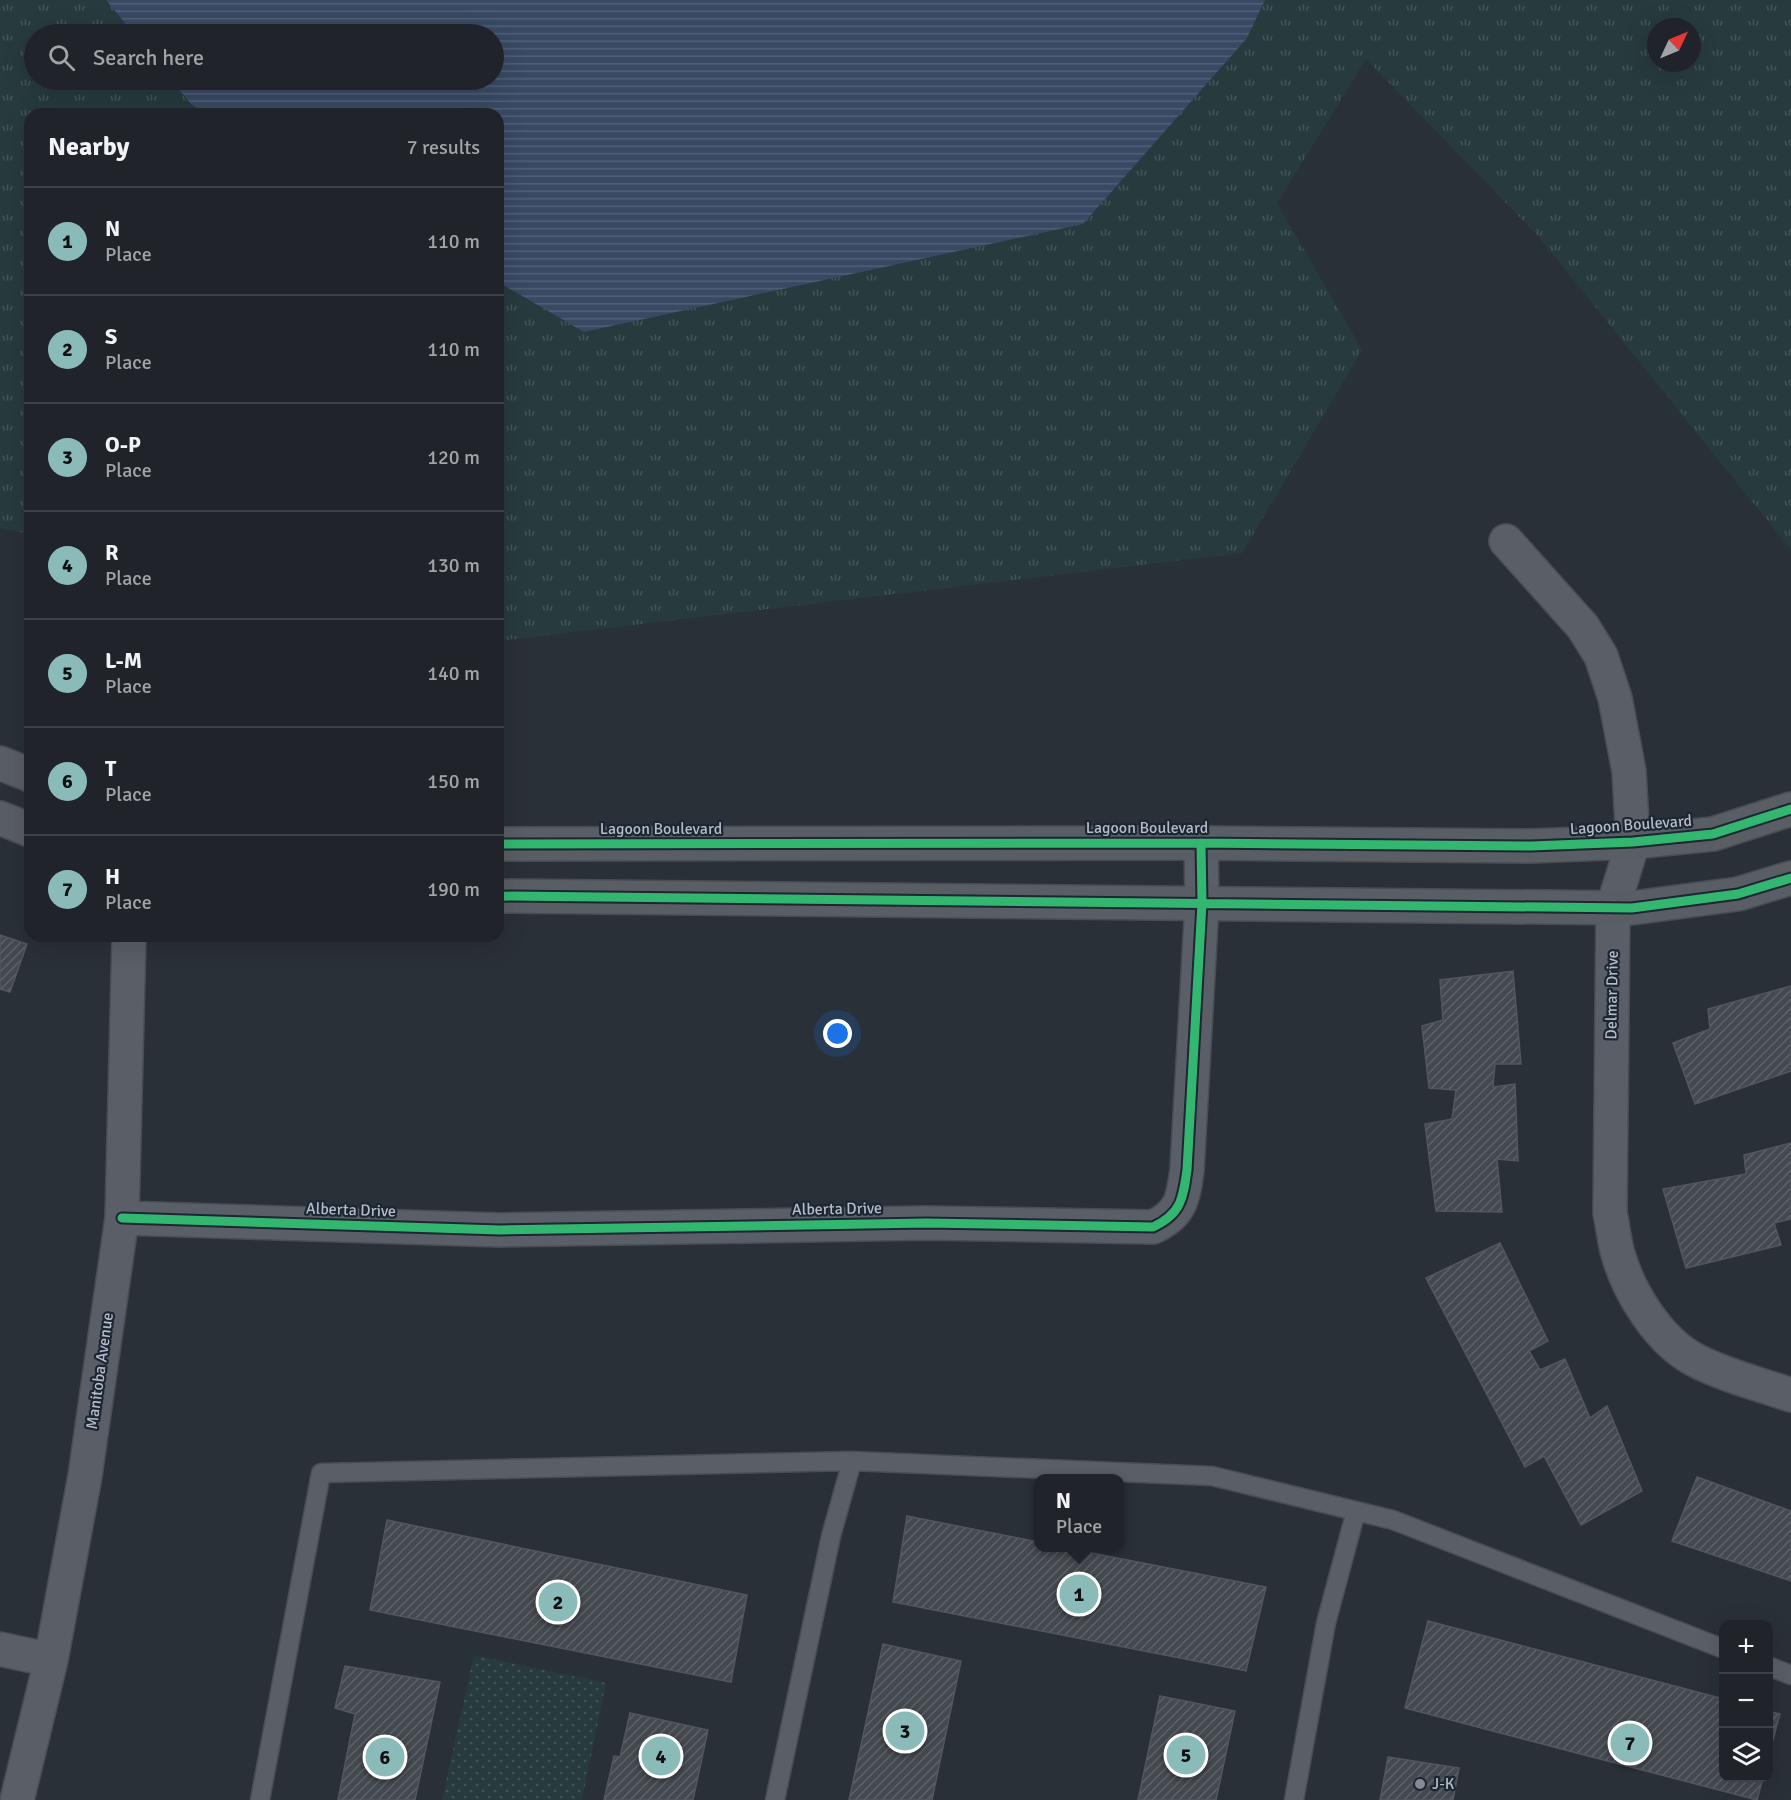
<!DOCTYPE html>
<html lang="en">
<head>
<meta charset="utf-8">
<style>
	body { margin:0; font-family:Signika,sans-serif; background:#2d3036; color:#f1f3f6 }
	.controls { position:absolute; right:18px; bottom:18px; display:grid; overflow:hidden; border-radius:12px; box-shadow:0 6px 24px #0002 }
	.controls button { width:54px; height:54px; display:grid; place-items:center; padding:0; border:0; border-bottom:2px solid #3d4147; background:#20242a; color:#f1f3f6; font:30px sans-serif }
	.compass { position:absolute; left:1647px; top:18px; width:54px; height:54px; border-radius:50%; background:#20242a; box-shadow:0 6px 24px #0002; rotate:46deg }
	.you { position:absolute; left:838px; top:1034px; width:21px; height:21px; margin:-15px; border:4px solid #fff; border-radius:50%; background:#1a73e8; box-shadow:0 0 0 9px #1a73e833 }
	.badge { display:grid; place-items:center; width:39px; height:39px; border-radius:50%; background:#8bbbb9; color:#111; font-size:20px; font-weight:700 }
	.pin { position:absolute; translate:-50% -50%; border:3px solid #fff; box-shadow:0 2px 6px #0006 }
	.popup { position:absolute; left:1034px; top:1474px; width:90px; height:78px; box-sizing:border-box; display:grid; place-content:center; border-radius:12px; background:#20242a; filter:drop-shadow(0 2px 4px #0005); font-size:20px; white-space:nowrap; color:#a2a4a8 }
	.popup b { font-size:22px; color:#f1f3f6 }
	.popup::after { content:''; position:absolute; left:50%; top:100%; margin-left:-12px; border:12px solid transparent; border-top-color:#20242a }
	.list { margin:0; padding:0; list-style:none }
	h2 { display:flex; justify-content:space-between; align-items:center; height:78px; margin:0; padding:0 24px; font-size:26px }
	h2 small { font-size:20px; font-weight:400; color:#a2a4a8 }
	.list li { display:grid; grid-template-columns:39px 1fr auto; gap:18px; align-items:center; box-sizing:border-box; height:108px; padding:0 24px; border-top:2px solid #3d4147 }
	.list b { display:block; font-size:22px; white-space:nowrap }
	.list p { margin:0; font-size:20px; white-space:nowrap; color:#a2a4a8 }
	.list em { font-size:20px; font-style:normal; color:#a2a4a8 }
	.icon { flex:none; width:33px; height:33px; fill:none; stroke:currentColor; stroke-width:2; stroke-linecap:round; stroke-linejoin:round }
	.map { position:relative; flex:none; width:1791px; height:1800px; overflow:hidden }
	.search { position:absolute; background:#20242a; box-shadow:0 6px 24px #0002; left:24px; top:24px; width:480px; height:66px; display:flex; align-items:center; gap:15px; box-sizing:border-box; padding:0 21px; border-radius:33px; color:#a2a4a8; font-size:22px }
	.panel { position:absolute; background:#20242a; box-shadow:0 6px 24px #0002; left:24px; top:108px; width:480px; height:834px; border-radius:18px }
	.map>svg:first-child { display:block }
</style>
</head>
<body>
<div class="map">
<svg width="1791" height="1800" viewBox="0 0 1791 1800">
	<defs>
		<pattern id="grass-tufts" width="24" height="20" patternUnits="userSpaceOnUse" patternTransform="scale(1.5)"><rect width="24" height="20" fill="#273a3e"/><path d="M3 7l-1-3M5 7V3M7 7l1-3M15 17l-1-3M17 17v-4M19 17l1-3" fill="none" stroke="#445559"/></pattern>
		<pattern id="park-dots" width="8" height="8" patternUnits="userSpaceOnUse" patternTransform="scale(1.5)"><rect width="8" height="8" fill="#273a3e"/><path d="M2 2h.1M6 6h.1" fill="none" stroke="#445559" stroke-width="1.8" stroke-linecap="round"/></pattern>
		<pattern id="water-rules" width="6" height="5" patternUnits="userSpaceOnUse" patternTransform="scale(1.5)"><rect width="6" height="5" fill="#384963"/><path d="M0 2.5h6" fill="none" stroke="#526178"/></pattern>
		<pattern id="building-hatch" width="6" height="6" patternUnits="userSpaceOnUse" patternTransform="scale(1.5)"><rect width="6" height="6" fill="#444950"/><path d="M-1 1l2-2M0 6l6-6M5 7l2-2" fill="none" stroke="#5d6168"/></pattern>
	</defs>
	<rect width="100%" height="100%" fill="#2a3038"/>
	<!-- grass -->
	<path fill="url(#grass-tufts)" fill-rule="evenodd" d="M0 0H106L134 34H34V80H171L192 105 208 114H30V534L0 528Z
		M1265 0H1791V550L1539 237 1366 59 1277 203 1362 350 1242 553 498 641V282L584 332 1247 38ZM1656 27H1692V63H1656Z"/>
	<!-- park -->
	<path fill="url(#park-dots)" d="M474 1655 606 1683 582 1800H442Z"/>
	<!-- water -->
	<path fill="url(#water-rules)" d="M106 0H1265L1247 38 1083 224 584 332 498 282V114H208L192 105 171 80H494V34H134Z"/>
	<!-- building -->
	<path fill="url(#building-hatch)" stroke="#52575f" stroke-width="1.5" d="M0 935 27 944 10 992 0 989Z
		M1513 971 1521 1064H1495L1493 1087 1515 1084 1518 1161 1497 1159 1502 1212 1436 1211 1425 1124 1452 1119 1456 1090 1429 1088 1422 1026 1443 1020 1440 980Z
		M1791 986V1071L1695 1104 1673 1043 1710 1029 1708 1009Z
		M1791 1143V1219L1774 1223 1781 1245 1686 1268 1663 1189 1746 1174 1744 1155Z
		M1500 1243 1548 1341 1529 1351 1540 1370 1565 1359 1590 1418 1607 1406 1642 1491 1581 1525 1544 1456 1525 1467 1426 1278Z
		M1697 1477 1791 1511V1581L1672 1541Z
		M907 1516 1038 1542V1548H1066L1266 1587 1246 1671 893 1602Z
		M387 1520 747 1595 731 1682 370 1610Z
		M1428 1621 1724 1699V1778H1763L1757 1800 1405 1708Z
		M883 1644 961 1661 932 1800H849Z
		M345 1666 440 1682 415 1800H338L355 1714 335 1708Z
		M1160 1696 1235 1711 1216 1800H1138Z
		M1768 1711 1780 1714 1768 1757Z
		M630 1713 708 1730 693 1800H604L614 1756 620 1757Z
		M1388 1757 1459 1768 1453 1800H1380Z"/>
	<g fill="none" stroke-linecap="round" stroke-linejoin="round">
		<!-- lane casing -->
		<g stroke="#484c53" stroke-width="21">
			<path id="lane" d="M1768 1666 1791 1675
				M260 1800 321 1473 852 1461 1212 1476 1393 1520 1724 1649
				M775 1800 831 1536 852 1461
				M1294 1800 1326 1623 1356 1511"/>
		</g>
		<!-- street casing -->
		<g stroke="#484c53" stroke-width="36">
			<path id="street" d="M1506 541 1583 627 1601 656 1615 698 1629 771 1633 842 1613 907 1610 1213C1613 1226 1614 1241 1618 1254 1629 1293 1659 1341 1695 1360 1726 1376 1759 1384 1791 1395
				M122 1218 500 1230 926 1223 1153 1227C1181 1214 1183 1199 1187 1170L1202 903 1201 843
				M0 1649 51 1660
				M17 1800 51 1660 85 1476 122 1218 129 936"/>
		</g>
		<!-- secondary casing -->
		<g stroke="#484c53" stroke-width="36">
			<path id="secondary" d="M0 763 30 775
				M0 818 30 830
				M498 844 1201 843 1531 846 1633 842 1713 834 1791 809
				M498 896 1632 908 1738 894 1791 878"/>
		</g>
		<!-- lane -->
		<use href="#lane" stroke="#5a5e66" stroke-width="18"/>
		<!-- street -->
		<use href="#street" stroke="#5a5e66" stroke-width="33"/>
		<!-- secondary -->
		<use href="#secondary" stroke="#595d64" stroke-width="33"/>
		<!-- cycleway casing -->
		<g stroke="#1d2633" stroke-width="13">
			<path id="cycleway" d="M498 844 1201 843 1531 846 1633 842 1713 834 1791 809
				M498 896 1632 908 1738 894 1791 878
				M122 1218 500 1230 926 1223 1153 1227C1181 1214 1183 1199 1187 1170L1202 903 1201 843"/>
		</g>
		<!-- cycleway -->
		<use href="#cycleway" stroke="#33b770" stroke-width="9"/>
	</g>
	<!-- markers -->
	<circle fill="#848b96" stroke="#1d2633" stroke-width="2" cx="1420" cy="1784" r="6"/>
	<g text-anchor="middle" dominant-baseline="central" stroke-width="4.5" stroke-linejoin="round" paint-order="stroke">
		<!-- street labels -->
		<g font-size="16" fill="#b4bcc9" stroke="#1d2633">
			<text transform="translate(1631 825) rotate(-4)">Lagoon Boulevard</text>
			<text x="1147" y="828">Lagoon Boulevard</text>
			<text x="661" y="829">Lagoon Boulevard</text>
			<text transform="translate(1612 995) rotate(-89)">Delmar Drive</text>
			<text transform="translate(837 1209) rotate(-1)">Alberta Drive</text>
			<text transform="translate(351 1210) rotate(2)">Alberta Drive</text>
			<text transform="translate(100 1371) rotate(-82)">Manitoba Avenue</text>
		</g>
		<!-- poi labels -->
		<g font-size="16" fill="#b4bcc9" stroke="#1d2633" text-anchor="start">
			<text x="1432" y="1784">J-K</text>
		</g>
	</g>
</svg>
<div class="controls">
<button>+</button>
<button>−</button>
<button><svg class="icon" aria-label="layers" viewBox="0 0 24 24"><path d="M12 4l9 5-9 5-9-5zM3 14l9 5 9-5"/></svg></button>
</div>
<svg class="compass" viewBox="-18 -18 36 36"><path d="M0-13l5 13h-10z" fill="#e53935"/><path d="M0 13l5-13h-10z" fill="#a2a4a8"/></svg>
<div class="you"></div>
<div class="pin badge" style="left:1079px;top:1594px">1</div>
<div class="popup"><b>N</b>Place</div>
<div class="pin badge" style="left:558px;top:1602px">2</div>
<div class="pin badge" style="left:905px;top:1731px">3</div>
<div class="pin badge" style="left:661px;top:1756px">4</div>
<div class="pin badge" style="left:1186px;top:1755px">5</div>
<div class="pin badge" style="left:385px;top:1757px">6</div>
<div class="pin badge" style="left:1630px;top:1743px">7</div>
<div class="search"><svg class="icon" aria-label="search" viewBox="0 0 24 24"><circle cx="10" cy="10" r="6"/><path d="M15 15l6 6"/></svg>Search here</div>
<section class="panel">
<h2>Nearby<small>7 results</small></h2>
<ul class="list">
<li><span class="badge">1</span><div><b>N</b><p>Place</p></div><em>110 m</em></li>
<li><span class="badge">2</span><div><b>S</b><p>Place</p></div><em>110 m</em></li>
<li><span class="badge">3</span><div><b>O-P</b><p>Place</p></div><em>120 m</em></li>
<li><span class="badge">4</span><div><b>R</b><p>Place</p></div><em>130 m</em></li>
<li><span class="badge">5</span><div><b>L-M</b><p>Place</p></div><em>140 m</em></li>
<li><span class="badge">6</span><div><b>T</b><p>Place</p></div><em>150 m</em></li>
<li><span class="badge">7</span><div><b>H</b><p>Place</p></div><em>190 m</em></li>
</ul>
</section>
</div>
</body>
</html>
